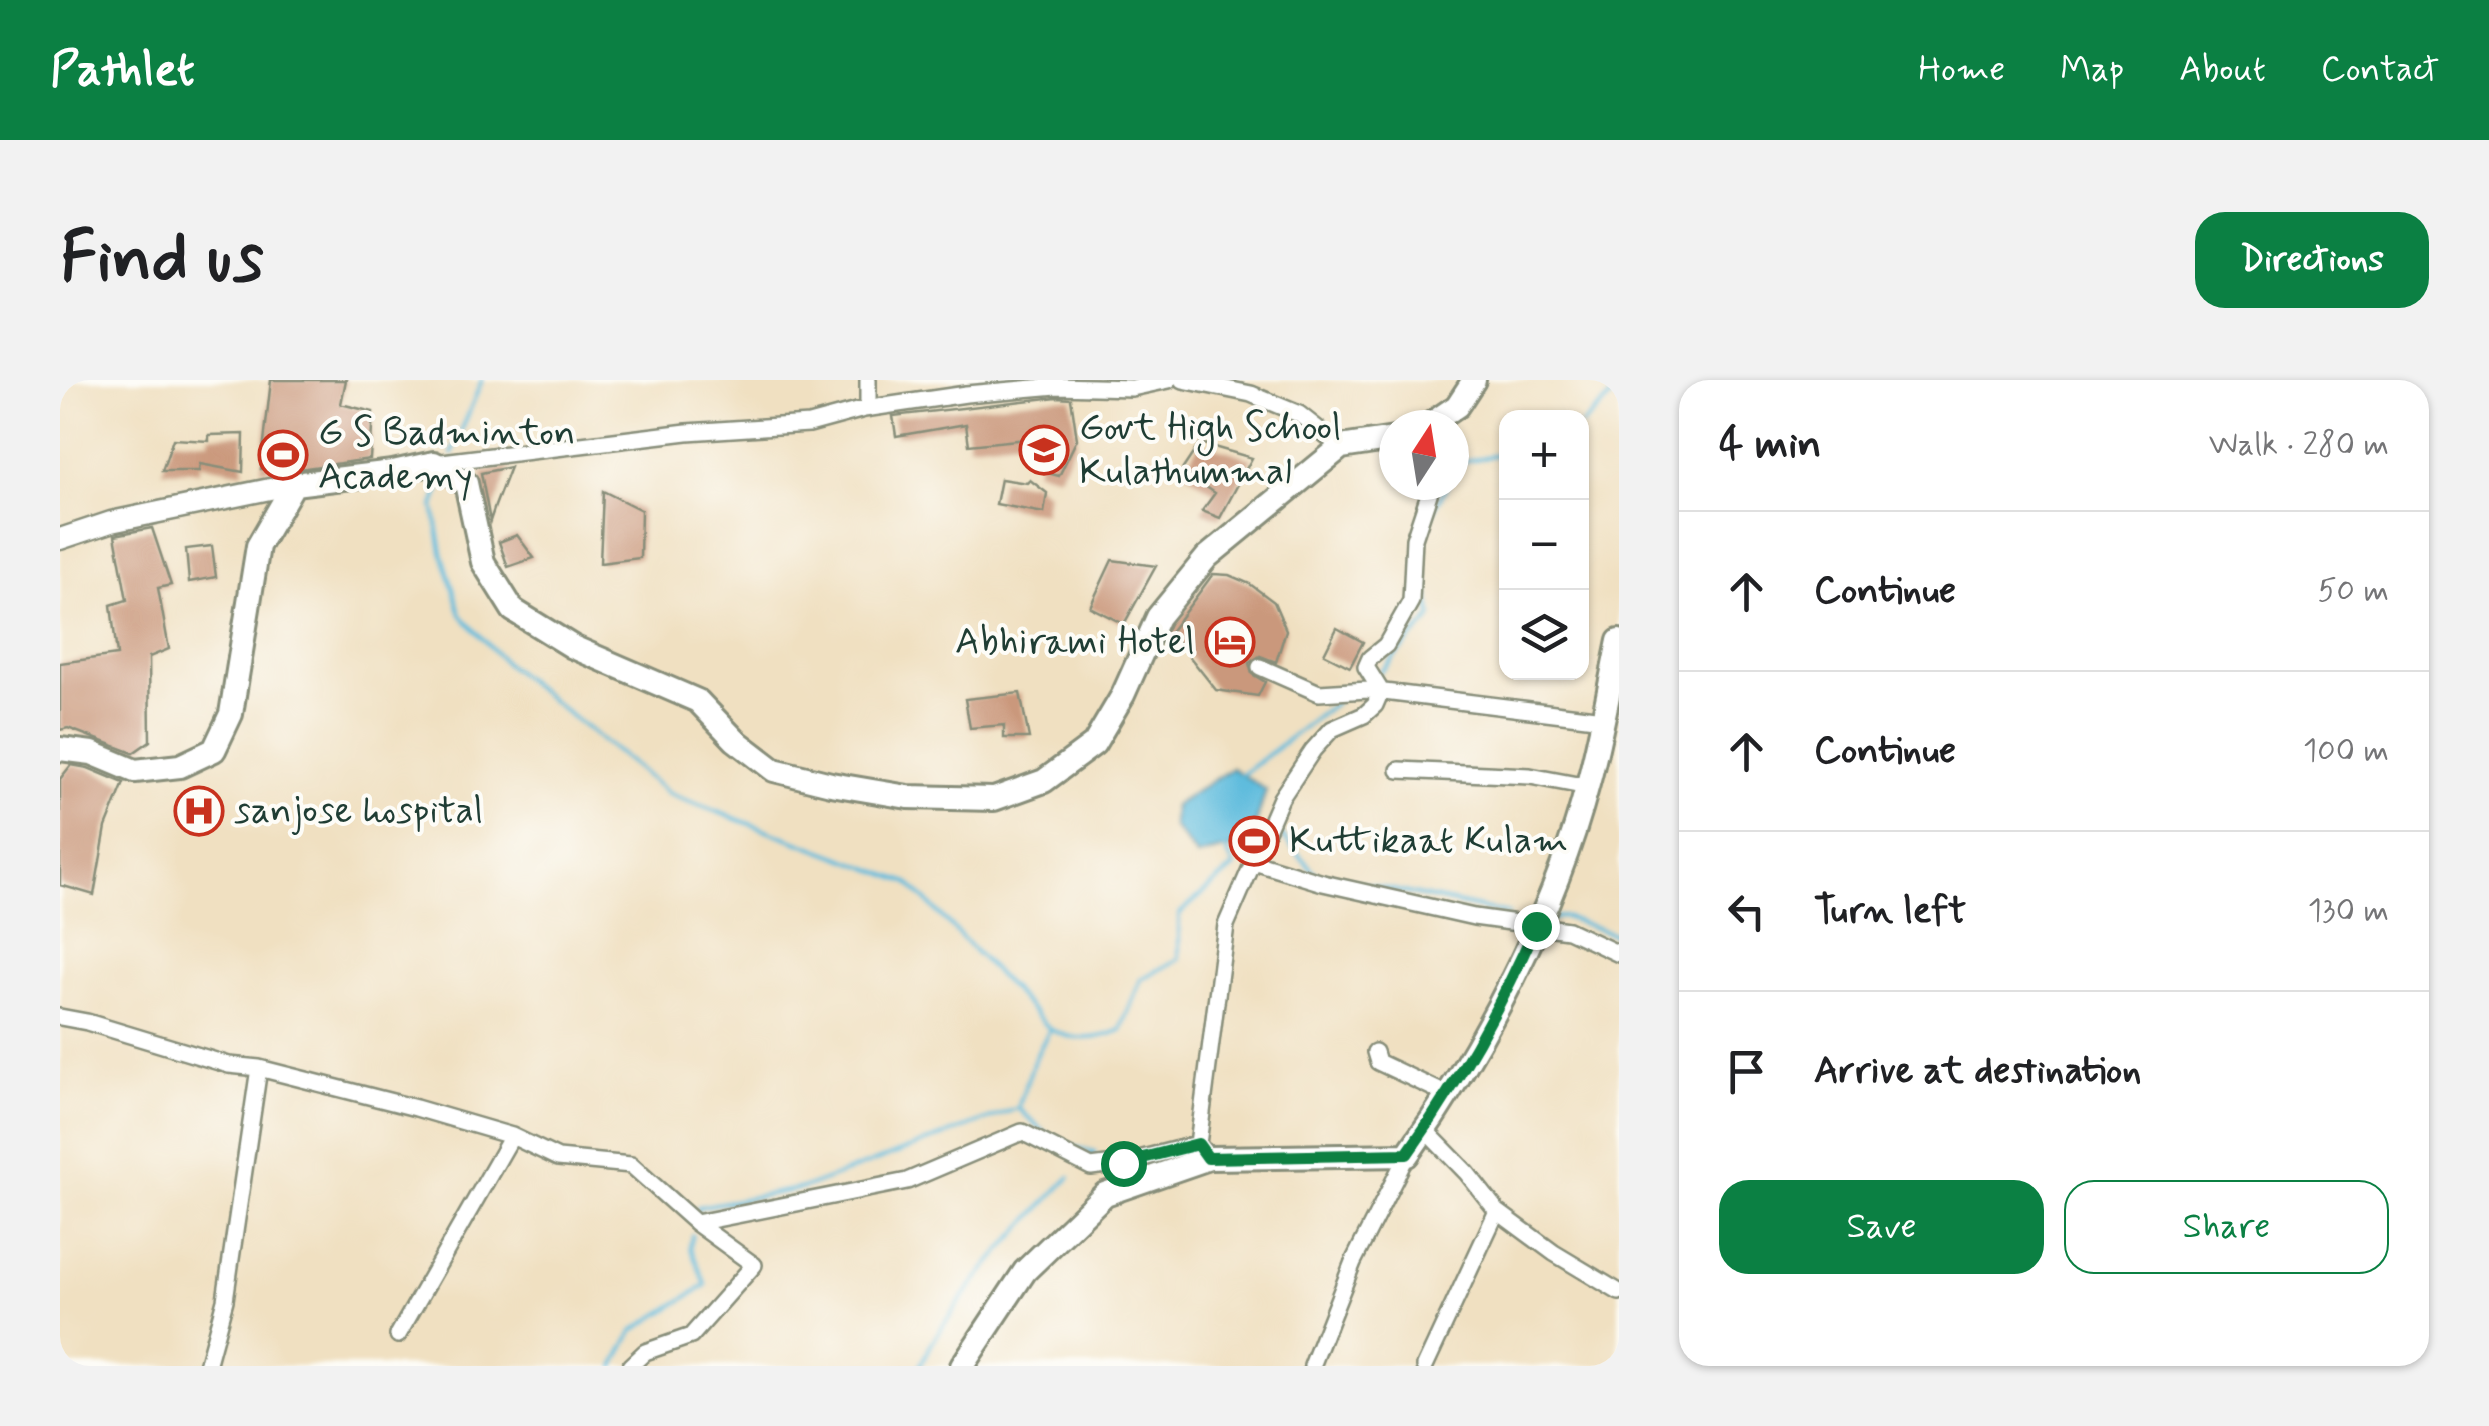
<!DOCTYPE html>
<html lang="en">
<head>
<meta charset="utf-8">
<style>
	body { margin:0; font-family:Mynerve,sans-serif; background:#f2f2f2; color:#202124 }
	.controls { position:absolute; right:30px; top:30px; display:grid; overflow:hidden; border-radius:20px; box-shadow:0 2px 8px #0004 }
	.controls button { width:90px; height:90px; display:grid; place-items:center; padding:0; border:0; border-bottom:2px solid #e0e0e0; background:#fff; color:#202124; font:50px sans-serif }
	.compass { position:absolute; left:1319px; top:30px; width:90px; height:90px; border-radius:50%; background:#fff; box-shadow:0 2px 8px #0004; rotate:12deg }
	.stop { position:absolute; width:30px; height:30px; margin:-22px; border:8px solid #0b8043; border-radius:50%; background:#fff }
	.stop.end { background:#0b8043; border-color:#fff; box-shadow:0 2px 10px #0008 }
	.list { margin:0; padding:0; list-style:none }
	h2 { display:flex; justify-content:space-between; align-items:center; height:130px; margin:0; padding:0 40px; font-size:42px }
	h2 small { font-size:32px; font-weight:400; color:#757577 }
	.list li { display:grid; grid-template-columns:65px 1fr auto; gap:30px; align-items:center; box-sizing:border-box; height:160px; padding:0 40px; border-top:2px solid #e0e0e0 }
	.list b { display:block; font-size:38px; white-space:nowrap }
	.list em { font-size:32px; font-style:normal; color:#757577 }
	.actions { display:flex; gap:20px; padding:30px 40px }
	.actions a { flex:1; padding:22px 0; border:2px solid #0b8043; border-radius:30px; text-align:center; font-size:35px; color:#0b8043 }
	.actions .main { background:#0b8043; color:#fff }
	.icon { flex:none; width:55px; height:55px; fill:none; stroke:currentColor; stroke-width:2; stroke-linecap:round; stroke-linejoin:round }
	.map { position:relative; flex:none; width:1559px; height:986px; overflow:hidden; border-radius:30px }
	header { display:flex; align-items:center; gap:60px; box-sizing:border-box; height:140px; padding:0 50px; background:#0b8043; color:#fff }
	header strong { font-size:48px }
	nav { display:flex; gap:55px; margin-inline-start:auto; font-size:35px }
	.intro { display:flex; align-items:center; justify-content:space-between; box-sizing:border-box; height:240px; padding:0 60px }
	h1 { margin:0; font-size:70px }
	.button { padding:25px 45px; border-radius:30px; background:#0b8043; color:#fff; font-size:35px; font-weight:700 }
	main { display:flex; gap:60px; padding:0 60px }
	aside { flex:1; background:#fff; border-radius:30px; box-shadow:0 2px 8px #0004 }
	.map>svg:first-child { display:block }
</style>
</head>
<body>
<header>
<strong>Pathlet</strong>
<nav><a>Home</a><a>Map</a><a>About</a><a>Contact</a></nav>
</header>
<div class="intro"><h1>Find us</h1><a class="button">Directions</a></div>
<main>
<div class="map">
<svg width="1559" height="986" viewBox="0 0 1559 986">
	<rect width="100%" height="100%" fill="#fdfcf7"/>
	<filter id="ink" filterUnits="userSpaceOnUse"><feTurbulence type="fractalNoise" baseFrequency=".01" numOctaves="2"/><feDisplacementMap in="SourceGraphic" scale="20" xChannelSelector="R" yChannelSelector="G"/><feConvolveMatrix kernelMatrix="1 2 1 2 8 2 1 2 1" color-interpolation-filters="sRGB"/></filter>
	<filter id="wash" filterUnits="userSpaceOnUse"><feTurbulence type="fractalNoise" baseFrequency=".0048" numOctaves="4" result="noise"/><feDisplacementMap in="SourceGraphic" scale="40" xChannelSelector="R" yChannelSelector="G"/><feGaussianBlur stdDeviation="2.25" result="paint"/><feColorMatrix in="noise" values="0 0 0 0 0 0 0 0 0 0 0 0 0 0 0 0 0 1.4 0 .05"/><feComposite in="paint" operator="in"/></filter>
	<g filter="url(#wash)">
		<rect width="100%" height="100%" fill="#f0e0c1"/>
		<!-- water -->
		<path fill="#5fbcdd" stroke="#3f7c88" stroke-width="2.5" d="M1172 388 1206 410 1190 463 1137 476 1113 446 1114 426Z"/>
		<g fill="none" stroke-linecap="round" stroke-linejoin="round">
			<!-- stream -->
			<path stroke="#5fbcdd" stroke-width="4" d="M1522 45 1559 9
				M392 74 422 0
				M1394 91 1399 82 1446 73
				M382 103 374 126 382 172 401 235 446 284 609 414 849 503 990 649
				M1368 141 1387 105
				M1320 292 1372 237 1361 168
				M1180 396 1275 323
				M1217 450 1257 495
				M1267 496 1448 534
				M1491 539 1502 536 1559 556
				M958 728 992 759
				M1004 765 1035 772 1028 779
				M638 830V827L744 808 958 728 975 678 990 649C1013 662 1038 660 1061 650L1081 599 1119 579V534L1174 487 1165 467
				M555 986 573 951 646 905 630 867 632 855
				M860 986C890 922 960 848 1010 797"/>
		</g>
		<g id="blocks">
			<!-- building -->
			<path fill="#ca987c" d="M211 0H286L281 24 313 32 310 79 246 88 201 89Z
				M997 17 1011 18 1017 59 999 96 976 90 987 57 909 65 906 44 836 56 833 36Z
				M184 54 183 92 140 84 139 91H102L113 59 149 61V55Z
				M1140 63 1192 78 1160 138 1142 131 1155 113 1122 90Z
				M450 87 435 126 430 141 421 93Z
				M941 99 967 103 970 100 987 113 984 133 936 124Z
				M543 111 581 130 580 178 540 183Z
				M92 148 111 205 98 208 109 269 89 277 90 361 73 373 8 348 0 350V283L57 275 51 225 67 220 55 155Z
				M457 155 474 178 448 187 439 162Z
				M152 166 156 197 129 202 126 169Z
				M1052 180 1096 186 1064 244 1030 227Z
				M1153 194 1169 195 1190 204 1214 222 1226 250 1216 282 1200 276 1189 283 1192 294 1205 302 1198 316 1156 310 1110 252Z
				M1277 248 1303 262 1290 287 1264 274Z
				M960 313 969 358H944V345L910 348 905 319Z
				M11 385 28 388 64 403 46 447 34 515 0 505V399Z"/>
		</g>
	</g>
	<g filter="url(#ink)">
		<use href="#blocks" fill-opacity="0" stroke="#888e7a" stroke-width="2.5"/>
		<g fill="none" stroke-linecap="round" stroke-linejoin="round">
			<!-- minor casing -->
			<g stroke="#888e7a" stroke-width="20">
				<path id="minor" d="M808 0V28
					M1123 0 1191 14 1239 34 1281 67
					M374 83 627 52 749 44 804 29 906 14 997 6 1072 8 1109 0
					M1200 287 1259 313 1308 310 1543 339
					M1339 390 1470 396 1528 407
					M1194 482 1263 503 1414 537 1508 550 1559 574
					M0 637 27 642 169 685 199 688 356 728 452 756 498 778 571 785 636 843 847 801 962 752 1031 787 1063 783 1138 764 1149 778
					M1315 672 1318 682 1388 715
					M1365 750 1407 793 1437 831 1494 873 1559 912
					M1138 764 1166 545 1221 418 1253 370 1272 349 1304 335 1315 325 1321 311 1306 287 1310 278 1326 265 1351 221 1354 159 1372 105
					M338 955 452 756
					M147 986 165 920 199 688
					M570 986 585 972 631 956 694 885 636 843
					M1252 986 1293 882 1347 775
					M1365 986 1437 831"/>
			</g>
			<!-- tertiary casing -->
			<g stroke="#888e7a" stroke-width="25">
				<path id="tertiary" d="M0 159 51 142 234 104"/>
			</g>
			<!-- secondary casing -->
			<g stroke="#888e7a" stroke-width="28">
				<path id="secondary" d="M1369 45 1397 26 1414 0
					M0 369 32 373 75 391 120 386 154 370 171 334 198 166 234 104 333 92 374 83 406 103 423 182 453 230 513 267 638 321 675 360 714 390 771 404 848 417 934 419 984 401 1034 364 1063 315 1098 237 1147 177 1281 67 1334 59
					M902 986 965 891 1045 814 1149 778 1347 775C1423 669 1495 530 1528 404 1541 357 1549 308 1559 261"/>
			</g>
			<!-- minor -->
			<use href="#minor" stroke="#fff" stroke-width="15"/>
			<!-- tertiary -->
			<use href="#tertiary" stroke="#fff" stroke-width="20"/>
			<!-- secondary -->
			<use href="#secondary" stroke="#fff" stroke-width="22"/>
		</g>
	</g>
	<g fill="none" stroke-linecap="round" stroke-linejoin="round" filter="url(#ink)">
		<!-- route -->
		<path stroke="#0b8043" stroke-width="12" d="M1063 783 1138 764 1148 778 1347 774C1398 703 1441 626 1476 546"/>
	</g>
	<!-- icons -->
	<defs>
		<g id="school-ring" transform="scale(2.5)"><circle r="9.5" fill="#fdfcf7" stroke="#c8321e" stroke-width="1.5"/><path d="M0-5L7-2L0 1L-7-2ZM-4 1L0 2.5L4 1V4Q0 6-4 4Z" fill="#c8321e"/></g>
		<g id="stadium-ring" transform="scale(2.5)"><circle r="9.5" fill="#fdfcf7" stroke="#c8321e" stroke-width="1.5"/><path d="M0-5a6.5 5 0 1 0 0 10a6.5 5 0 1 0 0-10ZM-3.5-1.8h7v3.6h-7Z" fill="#c8321e"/></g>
		<g id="hotel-ring" transform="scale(2.5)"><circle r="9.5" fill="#fdfcf7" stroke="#c8321e" stroke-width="1.5"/><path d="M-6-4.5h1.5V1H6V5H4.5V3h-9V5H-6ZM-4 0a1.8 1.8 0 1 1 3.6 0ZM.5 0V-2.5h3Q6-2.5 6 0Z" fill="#c8321e"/></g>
		<g id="hospital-ring" transform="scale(2.5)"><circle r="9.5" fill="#fdfcf7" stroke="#c8321e" stroke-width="1.5"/><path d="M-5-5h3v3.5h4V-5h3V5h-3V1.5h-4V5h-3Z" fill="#c8321e"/></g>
	</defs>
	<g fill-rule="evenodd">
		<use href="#school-ring" x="984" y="70"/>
		<use href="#stadium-ring" x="223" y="75"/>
		<use href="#hotel-ring" x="1170" y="262"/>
		<use href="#hospital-ring" x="139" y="431"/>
		<use href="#stadium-ring" x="1194" y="461"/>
	</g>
	<g text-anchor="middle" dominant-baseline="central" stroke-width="8" stroke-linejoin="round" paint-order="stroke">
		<!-- poi labels -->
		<g font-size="38" fill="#1f3d34" stroke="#fdfcf7" text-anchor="start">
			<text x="1019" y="48">Govt High School<tspan x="1019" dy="44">Kulathummal</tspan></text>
			<text x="258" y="53">G S Badminton<tspan x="258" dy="44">Academy</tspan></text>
			<text x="1135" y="262" text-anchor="end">Abhirami Hotel</text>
			<text x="174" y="431">sanjose hospital</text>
			<text x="1229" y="461">Kuttikaat Kulam</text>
		</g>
	</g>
</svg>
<div class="controls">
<button>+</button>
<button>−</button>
<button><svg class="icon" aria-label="layers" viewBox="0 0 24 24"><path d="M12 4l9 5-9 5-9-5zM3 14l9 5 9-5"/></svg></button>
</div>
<svg class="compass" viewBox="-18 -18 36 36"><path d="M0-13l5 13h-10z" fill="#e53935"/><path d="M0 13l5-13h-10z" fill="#757577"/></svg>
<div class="stop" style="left:1063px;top:783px"></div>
<div class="stop end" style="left:1476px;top:546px"></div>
</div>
<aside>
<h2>4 min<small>Walk · 280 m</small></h2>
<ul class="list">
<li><svg class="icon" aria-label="ahead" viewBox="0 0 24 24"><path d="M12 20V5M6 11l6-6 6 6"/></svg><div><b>Continue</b></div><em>50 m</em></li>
<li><svg class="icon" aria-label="ahead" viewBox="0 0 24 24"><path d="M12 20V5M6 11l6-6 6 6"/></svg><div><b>Continue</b></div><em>100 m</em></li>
<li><svg class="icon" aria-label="left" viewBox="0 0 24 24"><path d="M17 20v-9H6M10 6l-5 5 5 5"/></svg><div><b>Turn left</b></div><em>130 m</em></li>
<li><svg class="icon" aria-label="arrive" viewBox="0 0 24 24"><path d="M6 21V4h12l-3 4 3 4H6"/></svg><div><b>Arrive at destination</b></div></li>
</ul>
<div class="actions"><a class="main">Save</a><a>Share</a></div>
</aside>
</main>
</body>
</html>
